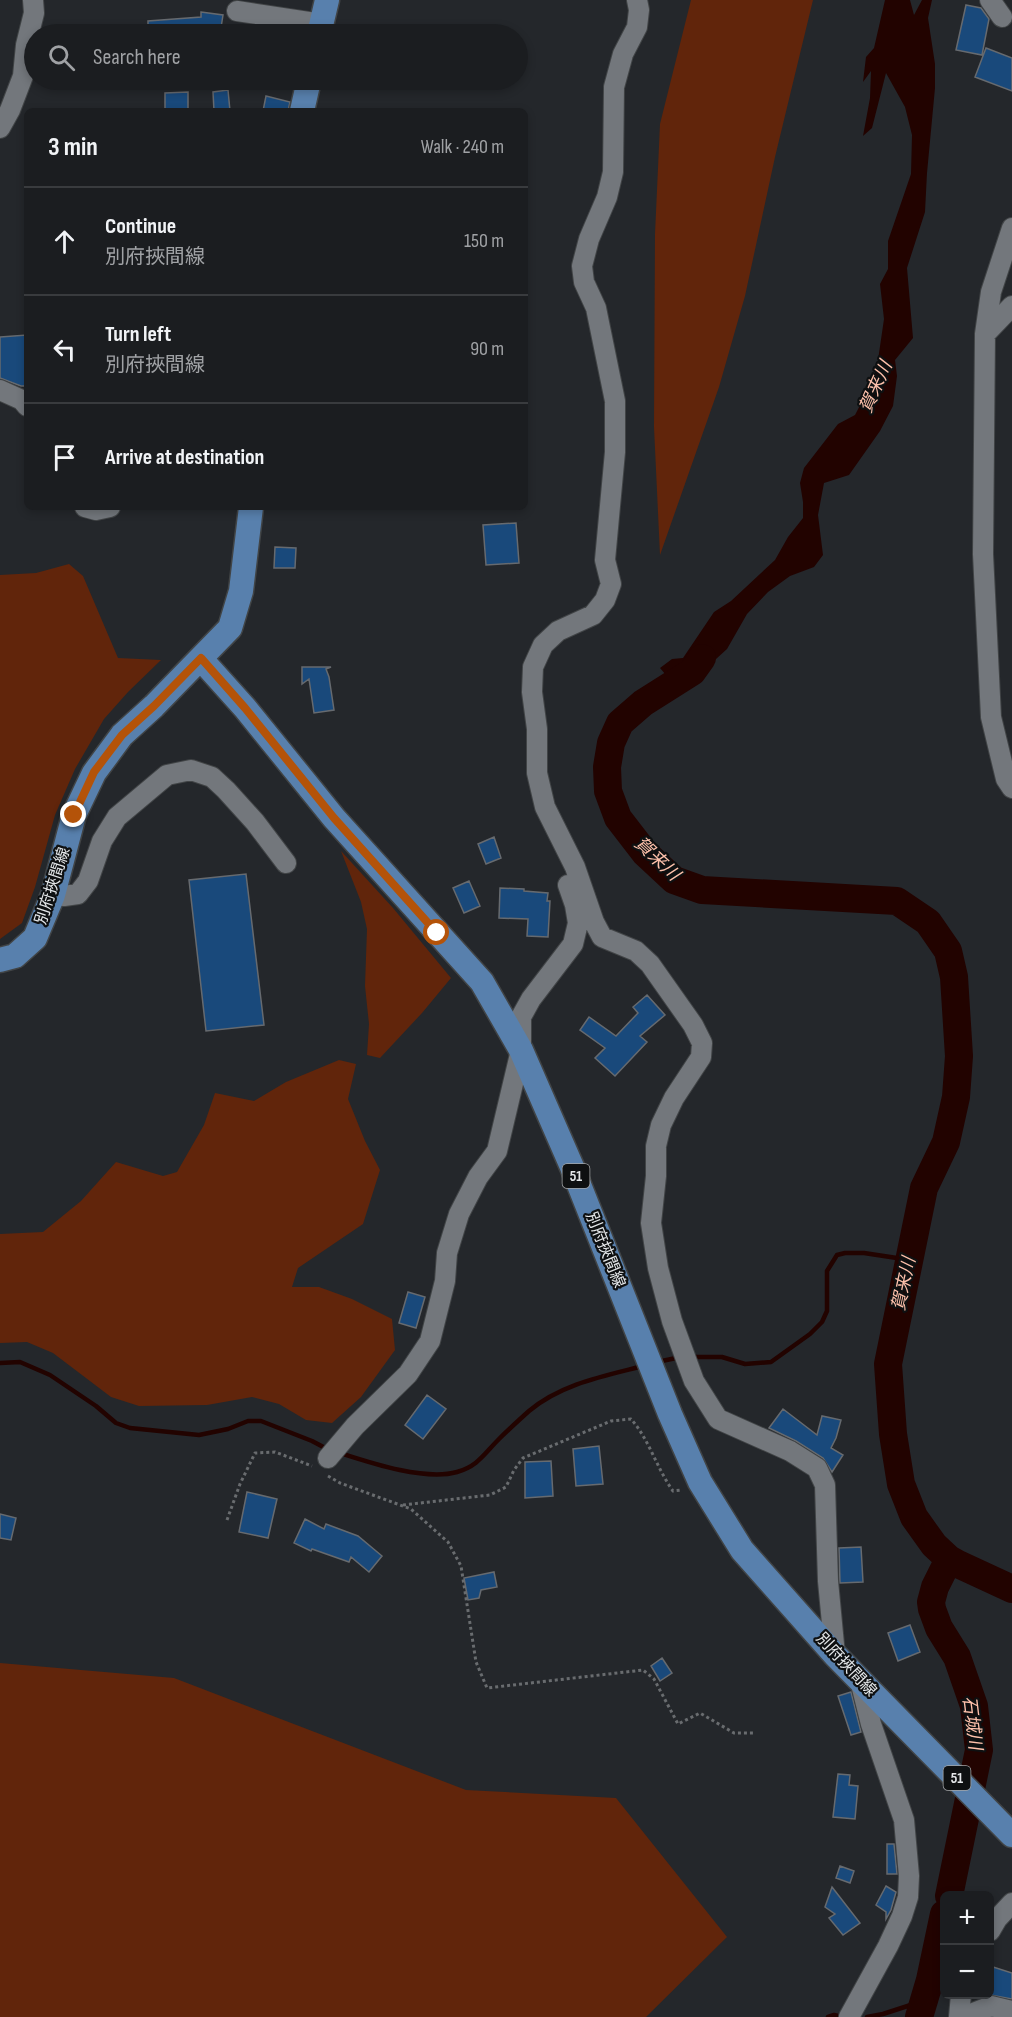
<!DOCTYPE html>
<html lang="en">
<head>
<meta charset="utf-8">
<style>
	body { margin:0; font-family:"Sofia Sans Condensed","Noto Sans JP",sans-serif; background:#242629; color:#f1f3f6 }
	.controls { position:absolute; right:18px; bottom:18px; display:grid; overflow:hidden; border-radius:9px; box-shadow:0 3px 9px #0003 }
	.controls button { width:54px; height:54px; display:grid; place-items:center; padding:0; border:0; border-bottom:2px solid #393b3e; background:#1b1d20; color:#f1f3f6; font:30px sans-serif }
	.stop { position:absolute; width:18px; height:18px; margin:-14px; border:4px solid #b45309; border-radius:50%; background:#fff }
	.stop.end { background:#b45309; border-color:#fff; box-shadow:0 2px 6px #0008 }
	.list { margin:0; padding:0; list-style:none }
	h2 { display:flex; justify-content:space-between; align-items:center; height:78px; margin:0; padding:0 24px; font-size:26px }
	h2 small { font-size:20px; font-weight:400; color:#a0a2a5 }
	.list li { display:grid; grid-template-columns:39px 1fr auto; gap:18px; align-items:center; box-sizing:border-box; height:108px; padding:0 24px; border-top:2px solid #393b3e }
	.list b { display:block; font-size:22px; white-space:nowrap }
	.list p { margin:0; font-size:20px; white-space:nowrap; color:#a0a2a5 }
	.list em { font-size:20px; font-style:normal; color:#a0a2a5 }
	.icon { flex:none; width:33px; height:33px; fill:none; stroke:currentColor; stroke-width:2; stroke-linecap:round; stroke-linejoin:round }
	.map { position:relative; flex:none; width:1012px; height:2017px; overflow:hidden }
	.search { position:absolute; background:#1b1d20; box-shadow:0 3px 9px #0003; left:24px; top:24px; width:504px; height:66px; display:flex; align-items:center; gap:15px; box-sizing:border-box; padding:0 21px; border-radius:33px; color:#a0a2a5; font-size:22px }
	.panel { position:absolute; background:#1b1d20; box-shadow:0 3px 9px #0003; left:24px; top:108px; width:504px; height:402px; border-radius:9px }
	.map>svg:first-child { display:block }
</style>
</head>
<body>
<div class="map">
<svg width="1012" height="2017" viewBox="0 0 1012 2017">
	<rect width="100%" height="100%" fill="#24272b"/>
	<!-- green -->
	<path fill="#61250b" d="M691 0H813L775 157 745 296 719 387 660 555 654 427 655 234 660 124Z
		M69 564 83 576 118 658 161 660 128 692 104 719 75 769 55 815 35 887 22 923 0 939V575L36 573Z
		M341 851 393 908 451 978 422 1013 380 1058 367 1055 369 1024 365 986 367 929 361 902Z
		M339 1060 356 1064 348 1099 365 1141 380 1170 363 1224 298 1268 292 1287H319L352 1299 392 1319 395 1350 361 1397 332 1423 306 1420 279 1404 252 1397 207 1405 139 1406 111 1397 53 1353 27 1342 0 1343V1234L43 1232 81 1201 116 1162 163 1176 177 1172 204 1125 215 1093 254 1101 286 1082Z
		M0 1663 174 1678 466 1790 616 1798 727 1937 646 2017H0Z"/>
	<!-- water -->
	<path fill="#220300" d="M885 0H910L914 15 922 0H932L928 18 935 64V88L927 173 925 212 907 268 913 338 895 360 897 376 893 406 880 431 849 475 824 483 818 515 823 555 814 567 790 576 768 592 747 614 727 649 693 680 678 689 660 668 672 659 683 658 714 612 731 601 775 560 788 537 803 518V502L800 483 804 468 838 424 855 415 873 380 878 360 884 319 880 284 888 269V241L911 174 912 135 905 107 886 73 872 128 863 136 870 98 871 71 863 82 866 57 874 48Z"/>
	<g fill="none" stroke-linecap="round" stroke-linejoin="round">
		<!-- stream -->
		<path stroke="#220300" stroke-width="4.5" d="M690 1357H722L745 1364 771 1362 810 1334 822 1322 827 1311V1271L837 1255 845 1253H864L910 1260
			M657 1362 681 1357
			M0 1363 20 1362 50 1375 96 1406 116 1423 130 1428 199 1435 228 1429 248 1421H261L312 1441 329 1450
			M340 1453C371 1463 425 1481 457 1472 478 1466 484 1454 499 1439 509 1429 519 1420 529 1411 561 1384 604 1376 643 1366
			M828 2017 834 2015 843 2017
			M867 2017 883 2014 923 2001"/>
		<!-- river -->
		<path stroke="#220300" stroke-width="28" d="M702 658 692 672 643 703 620 723 611 743 607 767 608 791 618 818 645 853 674 880 702 890 897 901 928 922 948 951 954 977 959 1056 956 1097 946 1142 924 1188 888 1364 893 1434 901 1484 914 1517 934 1545 949 1559 958 1564 1012 1589
			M949 1896 979 1750 974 1706 957 1657 939 1628 932 1609 931 1602 935 1587 949 1559
			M919 2017 930 1980 944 1914"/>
	</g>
	<!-- building -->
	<path fill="#19497b" stroke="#666a6f" stroke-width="1.5" d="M966 5 981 8 989 19 982 55 956 50Z
		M201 12 223 15 220 34H204L183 31V34H161L160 28 148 26V21L201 17Z
		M986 48 1012 58V91L975 77Z
		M228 90 230 111H214L213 92Z
		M188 92V110H165V93Z
		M266 96 290 102 288 111H263Z
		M27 335V386H21L0 378V337Z
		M516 523 519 563 486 565 483 525Z
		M275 547 296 548 295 568H274Z
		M302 667H331L326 669 329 677 334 710 314 713 309 679 302 684Z
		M494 837 501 858 486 864 478 844Z
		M246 874 264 1025 206 1031 189 880Z
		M469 881 480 906 464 913 453 888Z
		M500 888 524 889V891L548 893 547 901H550L548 937 527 936 528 919 499 918Z
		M647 995 665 1015 640 1036 647 1042 615 1076 595 1058 605 1048 580 1030 589 1017 616 1036 638 1013 633 1007Z
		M408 1292 425 1297 416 1328 399 1323Z
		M427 1395 446 1409 423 1439 405 1425Z
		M783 1409 817 1435 822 1416 841 1420 836 1438 831 1448 843 1455 832 1472 823 1458 796 1441 769 1428Z
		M599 1446 603 1484 576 1486 573 1449Z
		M551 1461 553 1496 525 1498V1462Z
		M247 1492 277 1499 268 1538 239 1532Z
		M0 1514 16 1518 11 1540 0 1538Z
		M305 1519 324 1529 326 1524 358 1536 382 1556 369 1572 351 1557 349 1562 312 1549 311 1551 294 1543Z
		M861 1547 863 1582 840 1583 839 1548Z
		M494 1572 497 1587 481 1590 479 1598 468 1600 464 1578Z
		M910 1625 920 1652 898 1661 888 1633Z
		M662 1658 672 1673 660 1681 651 1666Z
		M851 1692 861 1732 851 1735 838 1696Z
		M838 1774 850 1775 849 1785 858 1786 855 1819 833 1817Z
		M887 1844H894L897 1874H887Z
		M840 1866 854 1871 850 1883 836 1878Z
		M886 1886 896 1892 891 1910 886 1919V1912L876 1905Z
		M832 1887 860 1923 843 1935 829 1918 835 1914 825 1907Z
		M990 1966 1012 1973V1999L990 1995Z"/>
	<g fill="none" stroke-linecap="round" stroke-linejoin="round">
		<!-- minor casing -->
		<g stroke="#414446" stroke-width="22">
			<path id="minor" d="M637 0 639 10 637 27 623 54 614 87 613 172 607 197 589 239 582 266 584 282 596 308 615 401V452L605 560 611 584 605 600 593 615 558 631 543 645 533 667 532 692 537 729V773L545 807 575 867 594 922 602 937 636 951 650 964 693 1025 702 1043 701 1057 674 1098 661 1125 656 1146V1176L651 1223 658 1268 672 1321 694 1381 718 1419 790 1451 817 1468 825 1485 828 1581 835 1655
				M990 0 1002 17
				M237 11 322 24
				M0 128 10 110 23 76 26 45 34 13 33 0
				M1012 228 991 292 985 334 983 554 991 717 1006 779 1012 788
				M985 334 1012 306
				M0 390 22 400 27 406
				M85 507 96 510 110 507
				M53 895 64 896 78 894 88 881 102 841 117 817 167 775 191 770 212 777 226 790 255 822 286 863
				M328 1458 355 1426 408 1374 430 1341 445 1281 447 1253 459 1214 478 1177 497 1151 521 1050V1017L531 999 573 944 578 923 575 905 568 885
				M990 1931 997 1919 1012 1903
				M849 2017 888 1946 902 1916 908 1897 909 1876 904 1820 871 1724 860 1680
				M959 2017 961 1994
				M963 2017 991 2006 1012 2011"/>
		</g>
		<!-- major casing -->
		<g stroke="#414446" stroke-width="27">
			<path id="major" d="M319 34 327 0
				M302 111 309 80
				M201 659 245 708 334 818 482 982 521 1050 572 1167 670 1414 700 1482 742 1550 835 1655 1012 1835
				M0 960 15 956 35 938 53 895 74 815 94 773 122 735 154 706 230 628 241 591 251 507"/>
		</g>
		<!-- path -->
		<path stroke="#696c6f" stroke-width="3" stroke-dasharray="3 3" stroke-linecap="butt" d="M328 1476 340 1483 411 1509 448 1542 461 1566 476 1662 487 1688 643 1670 654 1679 678 1724 700 1713 734 1733H754
			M403 1505 490 1495 506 1487 514 1470 523 1458 611 1421 631 1419C649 1439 657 1469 673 1491L682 1490
			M227 1520 240 1484 255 1453 275 1452 312 1466"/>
		<!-- minor -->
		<use href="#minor" stroke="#73777c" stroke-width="20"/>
		<!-- major -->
		<use href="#major" stroke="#5880ad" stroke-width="24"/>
	</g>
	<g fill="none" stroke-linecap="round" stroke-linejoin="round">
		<!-- route -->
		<path stroke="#b45309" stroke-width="8" d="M74 815 94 772 122 735 154 706 201 658 245 708 334 818 437 933"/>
	</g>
	<g text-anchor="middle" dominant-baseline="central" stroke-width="4.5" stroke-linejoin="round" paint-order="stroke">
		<!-- shield labels -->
		<g fill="#0e1011" stroke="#a4a6a8" stroke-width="1.5">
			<rect x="562.5" y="1164" width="27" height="24" rx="4.5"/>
			<rect x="943.5" y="1766" width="27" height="24" rx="4.5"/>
		</g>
		<g font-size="15" font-weight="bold" fill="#e4e7e9">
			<text x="576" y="1176">51</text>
			<text x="957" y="1778">51</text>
		</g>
		<!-- street labels -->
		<g font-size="16" fill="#e4e7e9" stroke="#0e1011">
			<text transform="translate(53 886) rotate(-72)">別府挾間線</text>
			<text transform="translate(605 1250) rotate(68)">別府挾間線</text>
			<text transform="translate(846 1665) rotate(47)">別府挾間線</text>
		</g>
		<!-- water labels -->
		<g font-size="18" font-style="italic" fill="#fec1ab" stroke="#0e1011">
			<text transform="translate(876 387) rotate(-66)">賀来川</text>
			<text transform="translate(657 859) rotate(43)">賀来川</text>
			<text transform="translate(904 1284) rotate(-78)">賀来川</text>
			<text transform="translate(972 1723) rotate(83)">石城川</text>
		</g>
	</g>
</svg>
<div class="controls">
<button>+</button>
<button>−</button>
</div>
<div class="stop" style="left:437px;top:933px"></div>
<div class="stop end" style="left:74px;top:815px"></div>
<div class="search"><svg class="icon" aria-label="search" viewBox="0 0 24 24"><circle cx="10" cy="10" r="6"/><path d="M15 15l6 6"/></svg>Search here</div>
<section class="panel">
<h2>3 min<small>Walk · 240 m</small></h2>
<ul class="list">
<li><svg class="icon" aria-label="ahead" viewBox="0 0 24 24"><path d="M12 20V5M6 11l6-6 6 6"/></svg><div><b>Continue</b><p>別府挾間線</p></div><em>150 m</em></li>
<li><svg class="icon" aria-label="left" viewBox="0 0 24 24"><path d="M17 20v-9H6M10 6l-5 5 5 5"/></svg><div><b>Turn left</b><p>別府挾間線</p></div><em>90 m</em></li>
<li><svg class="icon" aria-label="arrive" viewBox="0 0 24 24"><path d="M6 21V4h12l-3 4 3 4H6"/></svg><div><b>Arrive at destination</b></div></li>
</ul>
</section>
</div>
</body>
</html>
